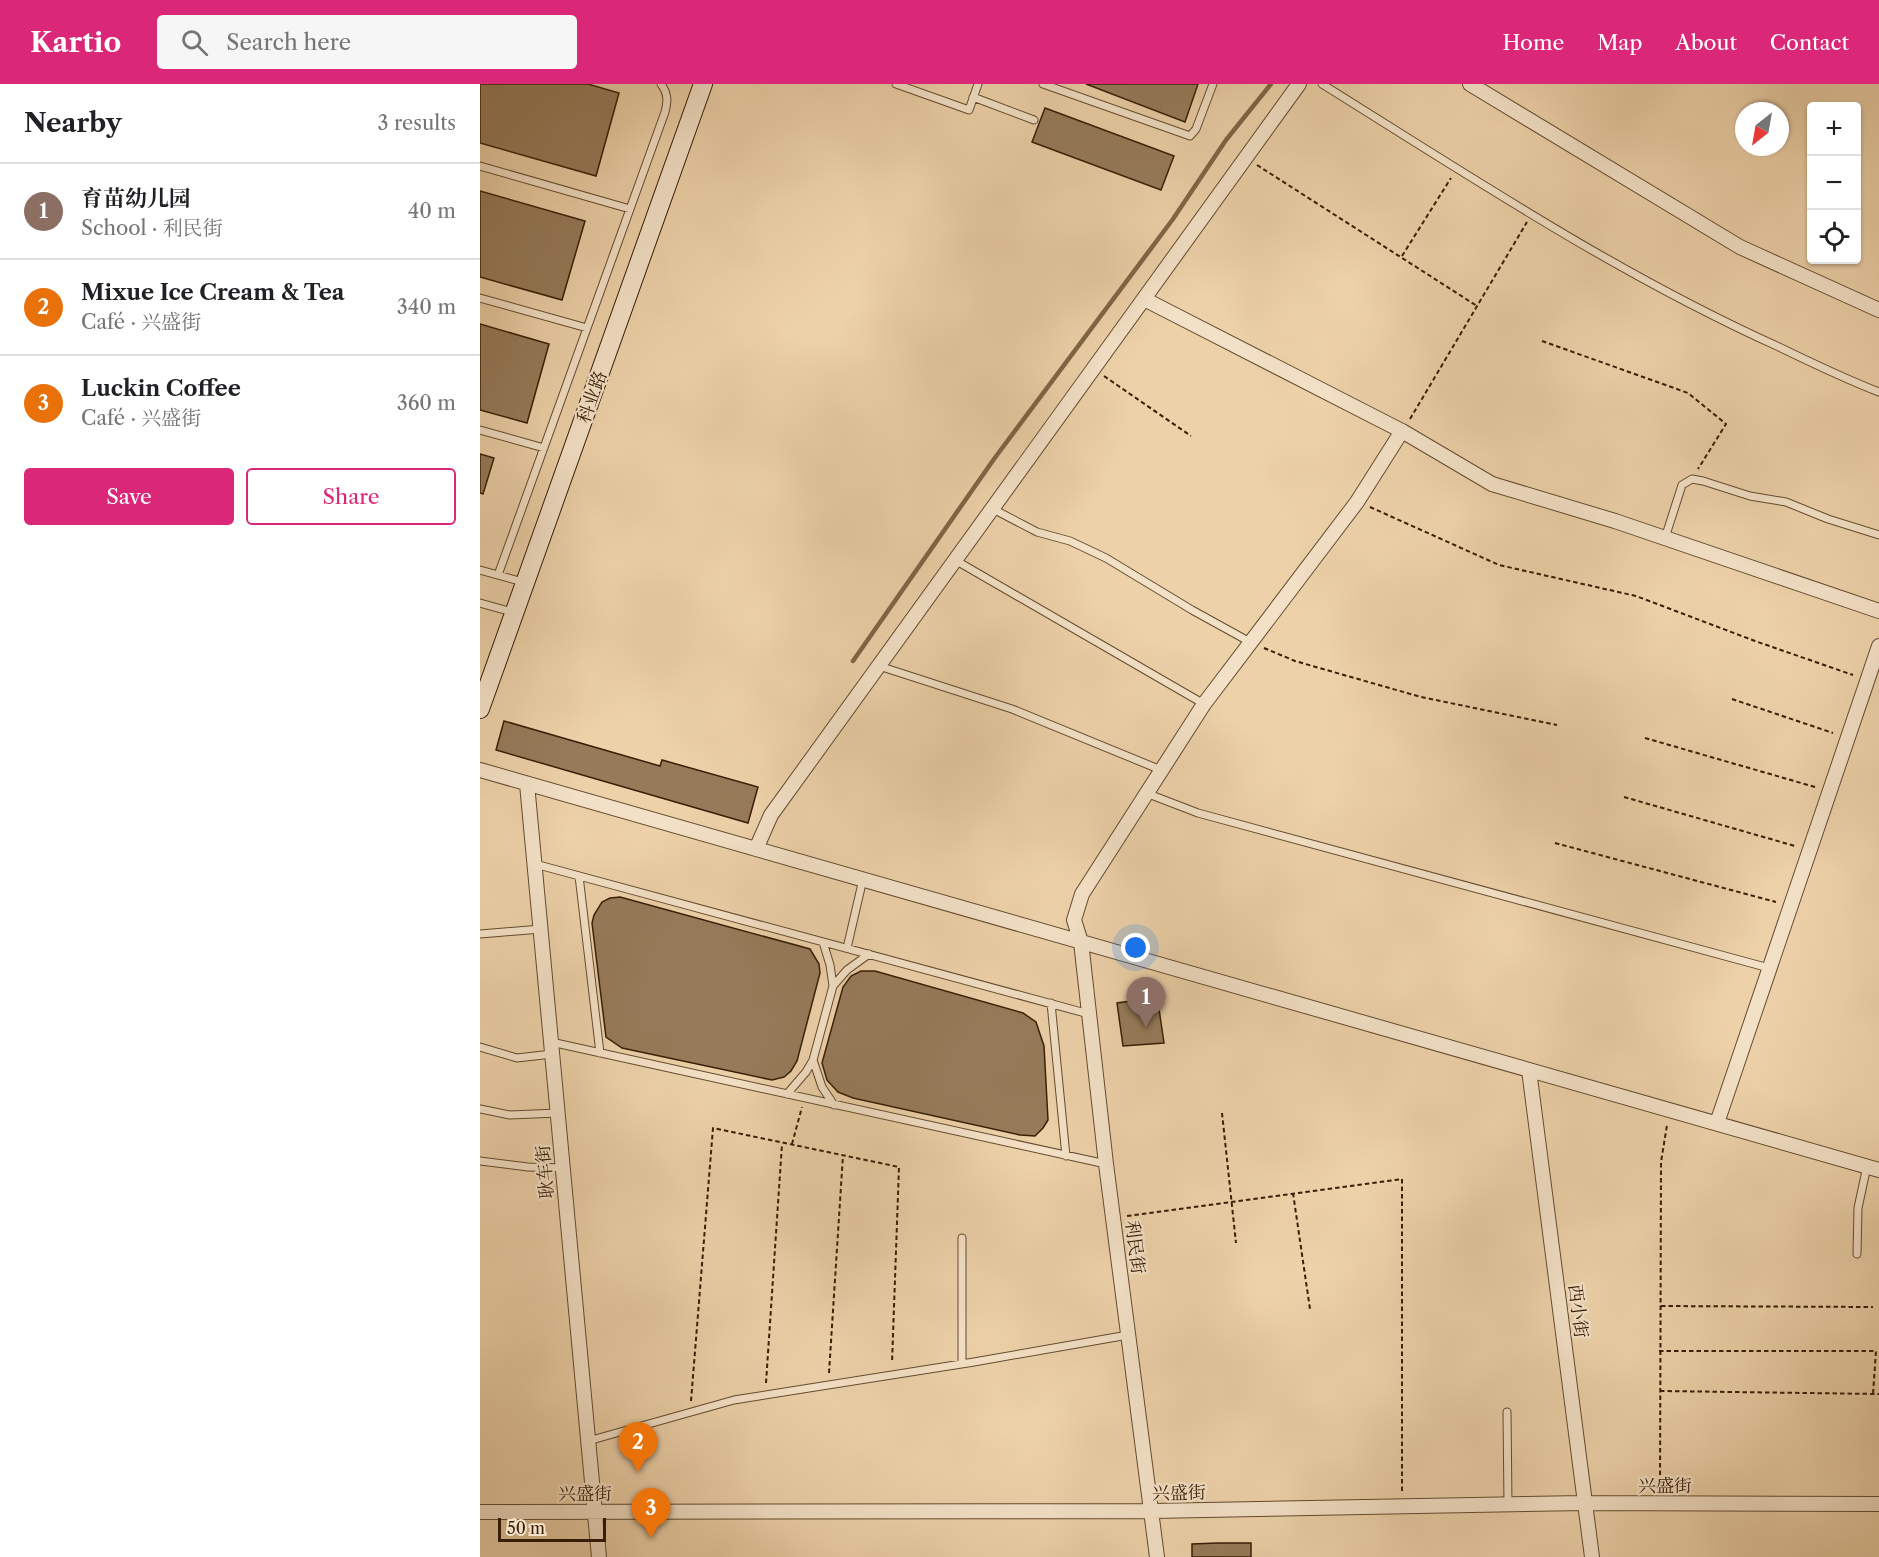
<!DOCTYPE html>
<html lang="en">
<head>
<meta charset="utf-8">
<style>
	body { margin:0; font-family:"Libre Caslon Text","Noto Serif SC",serif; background:#f6f6f6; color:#202124 }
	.controls { position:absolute; right:18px; top:18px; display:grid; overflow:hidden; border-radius:6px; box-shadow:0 2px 4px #0004 }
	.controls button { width:54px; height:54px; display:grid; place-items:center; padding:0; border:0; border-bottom:2px solid #e0e0e0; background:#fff; color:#202124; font:30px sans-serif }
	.compass { position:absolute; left:1255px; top:18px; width:54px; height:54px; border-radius:50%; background:#fff; box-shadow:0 2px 4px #0004; rotate:211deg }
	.scale { position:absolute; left:18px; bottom:15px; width:108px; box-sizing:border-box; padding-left:6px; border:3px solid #371e05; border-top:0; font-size:16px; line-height:21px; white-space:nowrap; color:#371e05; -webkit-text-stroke:4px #f3e1c7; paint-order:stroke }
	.you { position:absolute; left:656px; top:864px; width:21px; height:21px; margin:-15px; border:4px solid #fff; border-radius:50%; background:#1a73e8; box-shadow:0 0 0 9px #1a73e833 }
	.badge { display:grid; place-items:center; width:39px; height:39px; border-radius:50%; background:#db2777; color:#fff; font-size:20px; font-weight:700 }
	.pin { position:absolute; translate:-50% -50px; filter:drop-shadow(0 2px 3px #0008) }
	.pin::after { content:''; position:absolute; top:32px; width:21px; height:18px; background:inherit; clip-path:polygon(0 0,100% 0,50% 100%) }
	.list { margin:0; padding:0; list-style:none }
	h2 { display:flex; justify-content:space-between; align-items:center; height:78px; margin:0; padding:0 24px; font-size:26px }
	h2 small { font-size:20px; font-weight:400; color:#757577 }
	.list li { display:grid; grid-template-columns:39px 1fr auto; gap:18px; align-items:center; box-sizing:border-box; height:96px; padding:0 24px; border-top:2px solid #e0e0e0 }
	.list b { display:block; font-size:22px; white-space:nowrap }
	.list p { margin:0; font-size:20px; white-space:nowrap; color:#757577 }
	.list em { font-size:20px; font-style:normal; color:#757577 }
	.actions { display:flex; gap:12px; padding:18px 24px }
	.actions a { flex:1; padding:14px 0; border:2px solid #db2777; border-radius:6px; text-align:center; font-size:21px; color:#db2777 }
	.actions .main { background:#db2777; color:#fff }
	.icon { flex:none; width:33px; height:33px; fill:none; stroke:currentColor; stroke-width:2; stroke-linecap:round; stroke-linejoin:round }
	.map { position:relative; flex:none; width:1399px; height:1473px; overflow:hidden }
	header { display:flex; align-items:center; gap:36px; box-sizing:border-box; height:84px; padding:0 30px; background:#db2777; color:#fff }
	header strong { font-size:28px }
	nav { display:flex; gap:33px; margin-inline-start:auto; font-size:21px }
	.search { width:420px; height:54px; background:#f6f6f6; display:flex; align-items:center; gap:15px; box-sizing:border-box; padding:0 21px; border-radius:6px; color:#757577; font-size:22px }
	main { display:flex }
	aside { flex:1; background:#fff }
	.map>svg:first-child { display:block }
</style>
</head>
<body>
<header>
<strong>Kartio</strong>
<div class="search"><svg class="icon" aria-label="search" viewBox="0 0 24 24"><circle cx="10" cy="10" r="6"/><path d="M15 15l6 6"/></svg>Search here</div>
<nav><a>Home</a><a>Map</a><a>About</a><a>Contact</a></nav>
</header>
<main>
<aside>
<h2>Nearby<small>3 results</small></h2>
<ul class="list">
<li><span class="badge" style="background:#8d6e63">1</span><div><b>育苗幼儿园</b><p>School · 利民街</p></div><em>40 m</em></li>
<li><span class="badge" style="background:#e8710a">2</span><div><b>Mixue Ice Cream &amp; Tea</b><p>Café · 兴盛街</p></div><em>340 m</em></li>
<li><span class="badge" style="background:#e8710a">3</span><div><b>Luckin Coffee</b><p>Café · 兴盛街</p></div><em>360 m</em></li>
</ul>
<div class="actions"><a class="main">Save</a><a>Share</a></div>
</aside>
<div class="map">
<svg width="1399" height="1473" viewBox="0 0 1399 1473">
	<rect width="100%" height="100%" fill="#edd1a9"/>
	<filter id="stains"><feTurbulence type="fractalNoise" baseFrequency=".00333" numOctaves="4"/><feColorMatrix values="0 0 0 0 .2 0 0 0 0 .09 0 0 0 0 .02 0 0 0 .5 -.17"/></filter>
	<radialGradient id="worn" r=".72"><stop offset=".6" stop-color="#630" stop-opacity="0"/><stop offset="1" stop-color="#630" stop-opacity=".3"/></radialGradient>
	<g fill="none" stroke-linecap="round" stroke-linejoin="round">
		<!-- stream -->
		<path stroke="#7f6546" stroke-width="4.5" d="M373 577 514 375 693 135 746 56 791 0"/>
	</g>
	<!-- building -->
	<path fill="#967b5a" stroke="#371e05" stroke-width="1.5" d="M0 0H108L139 9 116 92 0 59Z
		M606 0H718L705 38Z
		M565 24 694 72 681 106 552 58Z
		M0 107 105 137 82 216 0 193Z
		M0 240 69 260 47 339 0 326Z
		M0 370 14 374 3 410 0 409Z
		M24 637 180 682 182 676 278 703 268 739 16 666Z
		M140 813 330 865 339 880 340 889 317 977 311 987 304 993 292 996 142 964 126 953 112 839 114 831 122 818 130 814Z
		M381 887H395L543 929 556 938 564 962 568 1036 563 1044 555 1052 540 1051 373 1014 358 1008 347 996 342 979 363 903 371 892Z
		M658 916 678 918 684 959 643 962 637 919Z
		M738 1459H771V1473H712V1460Z"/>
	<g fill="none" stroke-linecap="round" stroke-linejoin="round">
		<!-- lane casing -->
		<g stroke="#644b2e" stroke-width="9">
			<path id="lane" d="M416 0 489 26 498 0
				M563 0 710 52 716 45 733 0
				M842 0C991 93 1139 191 1299 263 1332 279 1365 295 1399 308
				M493 13 554 36
				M0 82 150 125
				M0 214 107 244
				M0 346 64 364
				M513 425 557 448 590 457 626 474 712 526 770 558
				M1185 454 1202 401 1212 395 1223 397 1270 412 1306 418 1348 435 1399 451
				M475 476 724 620
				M0 486 43 498
				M18 491 185 28C188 17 188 9 181 0
				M0 519 32 528
				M399 582 532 625 681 686
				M666 709 718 729 1289 884
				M55 780 609 930
				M99 792 120 969
				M0 850 61 845
				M367 864 383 795
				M353 902 367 886 389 870
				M571 919 586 1072
				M71 958 626 1080
				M0 963 37 974 72 970
				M333 976 342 1003 354 1021
				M307 1010 326 988 333 976 353 902 350 881 343 858
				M0 1025 30 1031 78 1029
				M0 1077 48 1083 83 1084
				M482 1154V1280
				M1377 1170 1378 1124 1387 1082
				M1027 1328 1028 1421
				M108 1357 254 1316 494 1278 648 1251"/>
		</g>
		<!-- street casing -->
		<g stroke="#644b2e" stroke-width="16">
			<path id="street" d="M990 0 1260 163 1399 226
				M664 215 922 347 1012 400 1135 437 1399 527
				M0 686 1399 1086
				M47 700 119 1473
				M276 765 291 731 819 0
				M1049 986 1112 1473
				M1237 1039 1399 562
				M0 1428 672 1427 1104 1419 1399 1420
				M677 1473 626 1080 601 858 594 836 602 810 724 620 877 418 922 347"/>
		</g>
		<!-- secondary casing -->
		<g stroke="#371e05" stroke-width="20">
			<path id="secondary" d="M0 625 223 0"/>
		</g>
		<!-- path -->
		<path stroke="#371e05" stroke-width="2" stroke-dasharray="4.5 3" stroke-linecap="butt" d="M777 81 997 222
			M922 172 971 94
			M1062 257 1208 309 1246 340 1218 385
			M624 292 711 352
			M930 335 1047 138
			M890 423 1019 481 1156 512 1275 557 1373 591
			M784 564 815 577 941 613 1077 641
			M1252 615 1353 649
			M1165 654 1335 703
			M1144 713 1315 762
			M1075 759 1296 818
			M742 1029 756 1159
			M312 1060 322 1023
			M813 1109 830 1225
			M647 1132 922 1095V1408
			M1181 1222 1393 1223
			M1179 1267H1396L1393 1310
			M349 1289 363 1071
			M286 1299 302 1060
			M1180 1307 1399 1310
			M211 1317 233 1044 419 1083 412 1279
			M1180 1406 1181 1078 1187 1041"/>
		<!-- lane -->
		<use href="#lane" stroke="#f3e1c7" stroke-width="7"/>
		<!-- street -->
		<use href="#street" stroke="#f3e1c7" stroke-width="14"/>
		<!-- secondary -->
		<use href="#secondary" stroke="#f3e1c7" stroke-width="18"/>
	</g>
	<g text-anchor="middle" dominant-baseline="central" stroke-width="4.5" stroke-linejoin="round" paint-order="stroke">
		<!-- street labels -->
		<g font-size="18" fill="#371e05" stroke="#f3e1c7">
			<text transform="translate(112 313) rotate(-70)">科业路</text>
			<text transform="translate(65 1088) rotate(-95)">耿车街</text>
			<text transform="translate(655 1163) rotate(83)">利民街</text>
			<text transform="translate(1098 1227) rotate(83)">西小街</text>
			<text x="1185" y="1402">兴盛街</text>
			<text transform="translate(699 1409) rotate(-1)">兴盛街</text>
			<text x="105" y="1410">兴盛街</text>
		</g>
	</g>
	<rect width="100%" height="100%" filter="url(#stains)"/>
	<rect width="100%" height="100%" fill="url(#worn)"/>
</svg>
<div class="controls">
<button>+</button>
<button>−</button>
<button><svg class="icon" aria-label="locate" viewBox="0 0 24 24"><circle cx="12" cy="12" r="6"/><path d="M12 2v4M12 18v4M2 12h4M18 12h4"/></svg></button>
</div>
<svg class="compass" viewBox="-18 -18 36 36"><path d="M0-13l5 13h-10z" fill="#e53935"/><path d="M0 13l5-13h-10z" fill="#757577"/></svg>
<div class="scale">50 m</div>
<div class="you"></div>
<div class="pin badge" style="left:666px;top:943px;background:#8d6e63">1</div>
<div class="pin badge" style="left:158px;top:1388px;background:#e8710a">2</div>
<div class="pin badge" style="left:171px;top:1454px;background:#e8710a">3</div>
</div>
</main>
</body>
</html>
